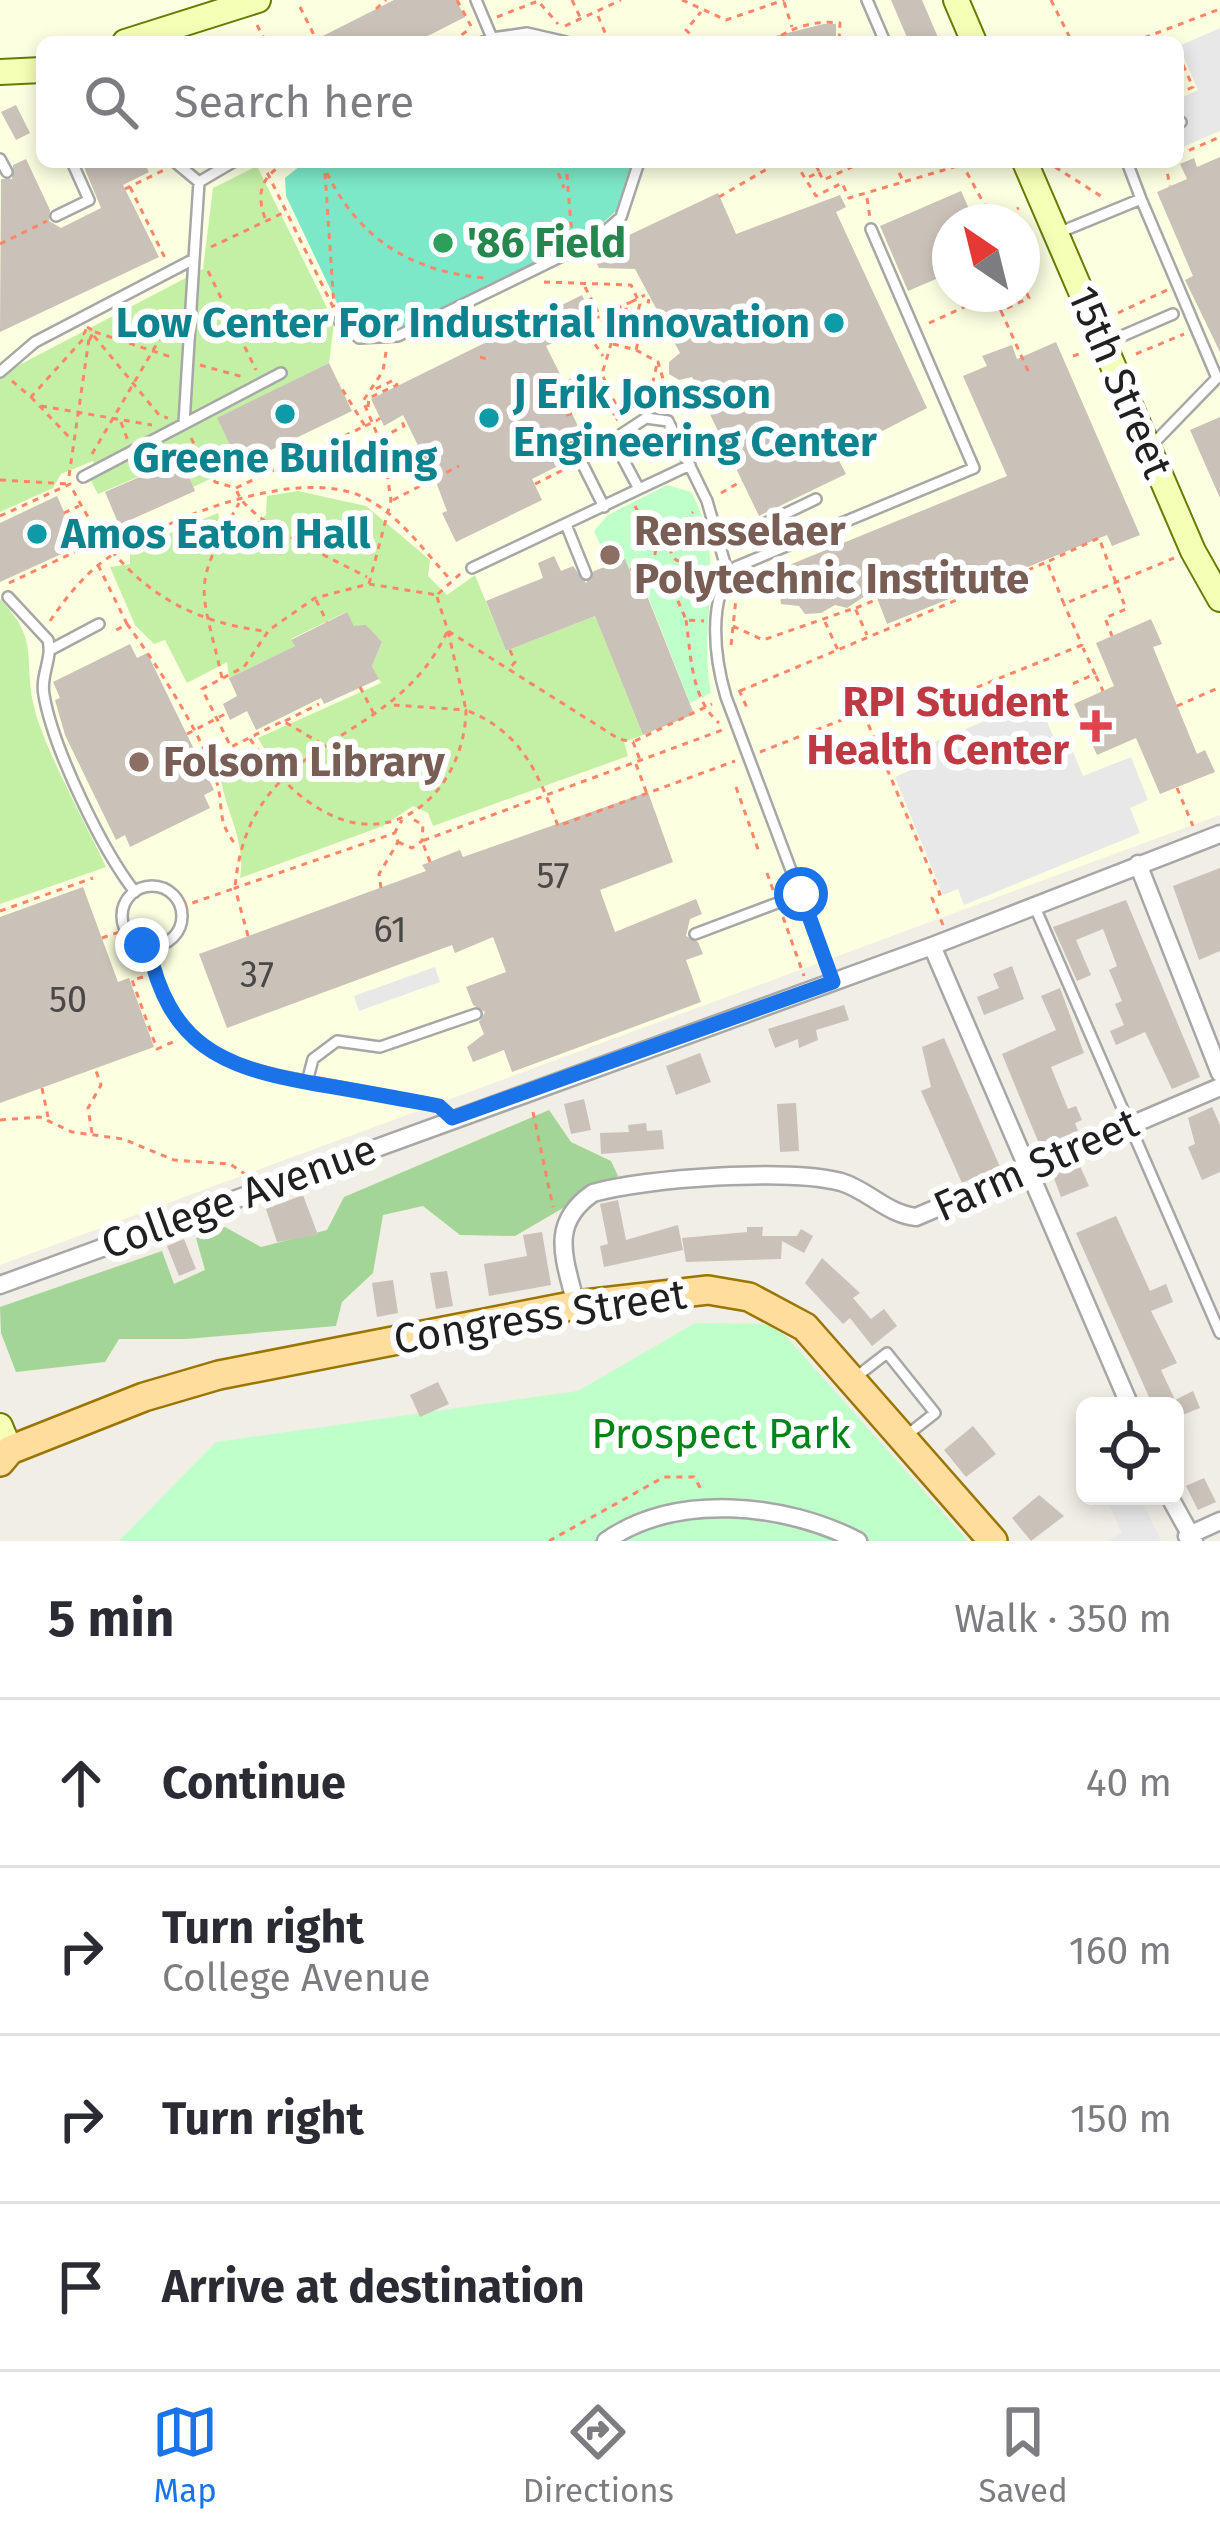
<!DOCTYPE html>
<html lang="en">
<head>
<meta charset="utf-8">
<style>
	body { margin:0; font-family:"Fira Sans",sans-serif; background:#f2f2f3; color:#2b2b33 }
	.controls { position:absolute; right:36px; bottom:36px; display:grid; overflow:hidden; border-radius:18px; box-shadow:0 6px 18px #0003 }
	.controls button { width:108px; height:108px; display:grid; place-items:center; padding:0; border:0; border-bottom:3px solid #e1e1e2; background:#fff; color:#2b2b33; font:60px sans-serif }
	.compass { position:absolute; left:932px; top:204px; width:108px; height:108px; border-radius:50%; background:#fff; box-shadow:0 6px 18px #0003; rotate:325deg }
	.stop { position:absolute; width:36px; height:36px; margin:-27px; border:9px solid #1a73e8; border-radius:50%; background:#fff }
	.stop.end { background:#1a73e8; border-color:#fff; box-shadow:0 3px 12px #0008 }
	.list { margin:0; padding:0; list-style:none }
	h2 { display:flex; justify-content:space-between; align-items:center; height:156px; margin:0; padding:0 48px; font-size:51px }
	h2 small { font-size:39px; font-weight:400; color:#7c7c81 }
	.list li { display:grid; grid-template-columns:78px 1fr auto; gap:36px; align-items:center; box-sizing:border-box; height:168px; padding:0 48px; border-top:3px solid #e1e1e2 }
	.list b { display:block; font-size:45px; white-space:nowrap }
	.list p { margin:0; font-size:39px; white-space:nowrap; color:#7c7c81 }
	.list em { font-size:39px; font-style:normal; color:#7c7c81 }
	.icon { flex:none; width:66px; height:66px; fill:none; stroke:currentColor; stroke-width:2; stroke-linecap:round; stroke-linejoin:round }
	.map { position:relative; flex:none; width:1220px; height:1541px; overflow:hidden }
	.search { position:absolute; background:#fff; box-shadow:0 6px 18px #0003; left:36px; right:36px; top:36px; height:132px; display:flex; align-items:center; gap:30px; box-sizing:border-box; padding:0 42px; border-radius:18px; color:#7c7c81; font-size:45px }
	.sheet { height:828px; background:#fff }
	nav { display:flex; justify-content:space-around; align-items:center; box-sizing:border-box; height:168px; border-top:3px solid #e1e1e2; background:#fff; font-size:33px; color:#7c7c81 }
	nav a { display:grid; justify-items:center; gap:6px }
	nav .on { color:#1a73e8 }
	.map>svg:first-child { display:block }
</style>
</head>
<body>
<div class="map">
<svg width="1220" height="1541" viewBox="0 0 1220 1541">
	<rect width="100%" height="100%" fill="#f1eee5"/>
	<!-- education -->
	<path fill="#fcffe0" fill-rule="evenodd" d="M0 0H1220V815L0 1265ZM42 42H1178V162H42ZM950 222H1022V294H950Z"/>
	<!-- grass -->
	<path fill="#c4f0a6" d="M257 166 334 322 329 363 218 418 240 465 193 487 180 459 98 494 91 481 97 474 93 461 61 474 53 488 0 512V375L203 269 213 188Z
		M298 491 366 506 430 560 428 576 447 595 475 575 506 651 595 616 643 735 624 742 628 756 433 826 428 813 413 806 383 826 240 878C247 836 221 808 219 762L263 777 275 767 258 738 381 683 372 666 382 642 366 626H354L346 612 291 639 295 646 229 678 227 662 187 683 165 640 154 644 135 625 110 567 130 564V550L218 513 222 529 240 535 266 515 267 496Z
		M0 599C39 641 24 652 33 702 39 739 88 828 106 867L0 904Z"/>
	<!-- forest -->
	<path fill="#a3d596" d="M549 1110 571 1142 611 1161 618 1176 515 1236 460 1235 423 1206 383 1215 373 1273 342 1302 336 1326 186 1339H119L105 1362 16 1372 1 1333 0 1307 162 1251 174 1284 205 1270 196 1238 225 1227 261 1247 327 1230 344 1197Z"/>
	<!-- park -->
	<path fill="#bfffc9" d="M667 485 691 492C729 561 697 621 711 693L690 703 641 579 634 581 625 559 609 565 594 531 608 515Z
		M695 1323 775 1324 968 1541H119L216 1442 578 1391Z"/>
	<!-- pitch -->
	<path fill="#7ce8c7" d="M305 162H632L616 211 586 238 404 326 346 322 286 196 285 178Z"/>
	<!-- parking -->
	<path fill="#e8e8e8" d="M1220 28V131L1178 149V99L1198 90 1179 46Z
		M1038 699 1055 741 1067 737 1083 776 1131 757 1148 800 1130 808 1140 833 964 905 958 889 943 895 895 777 911 770 905 754Z
		M435 967 440 982 359 1011 354 996Z
		M1105 1496H1140L1161 1541H1109L1122 1533Z"/>
	<!-- building -->
	<path fill="#cac1b8" d="M394 0H456L465 17 416 42H311Z
		M891 0H922L940 42H909Z
		M824 24H836V42H771V37Z
		M16 105 30 133 16 140 1 112Z
		M1220 157V352L1185 280 1193 276 1157 192 1187 179 1180 164 1194 158 1197 167Z
		M26 159 50 210 49 221 61 228 101 208 82 162H144L149 172 123 185 159 257 0 332 1 179H12L13 165Z
		M961 191 975 222H950V273L908 291 880 226Z
		M718 193 736 234 840 195 846 207 836 212 927 408 836 455 846 474 759 516 692 377 679 380 669 374V362L680 353 635 269 599 268 591 253Z
		M582 295 595 322 546 346 564 382 572 378 583 401 569 407 589 450 578 439 569 440 565 448 570 460 532 479 542 500 456 542 442 513 447 511 436 482 403 415 384 426 371 399Z
		M1056 342 1140 535 1112 546 1107 535 887 624 874 590 847 608 835 605 821 613 805 614 799 606 781 604 777 570 1007 476 963 376 987 366 982 356 1012 345 1017 359Z
		M329 363 352 411 240 465 217 418Z
		M1220 417V498L1190 430Z
		M181 459 195 491 119 525 105 492Z
		M57 496 79 546 0 582V523Z
		M554 556 561 571 573 566 586 583 594 571 625 559 634 581 640 578 694 714 643 735 595 616 506 651 486 601 543 578 538 563Z
		M347 612 354 626 366 625 382 642 372 666 379 679 324 704 321 698 256 730 247 711 230 720 223 704 237 696 229 678 295 646 291 640Z
		M1151 619 1162 644 1153 647 1197 754 1205 750 1215 772 1160 794 1136 738 1097 755 1074 704 1114 686 1096 643Z
		M130 644 137 658 147 653 214 790 204 795 210 808 130 847 125 835 116 840 65 735 55 700 60 698 53 682Z
		M648 792 673 862 600 890 615 932 696 899 702 914 690 919 686 936 698 942 703 954 686 960 701 1002 512 1072 504 1050 473 1062 467 1047 484 1034 479 1022 485 1012 473 1005 466 987 506 972 493 937 455 953 452 945 227 1028 199 954 426 871 422 865 460 850 463 857Z
		M1220 868V951L1199 960 1173 886Z
		M83 887 118 982 129 978 154 1047 0 1103V917Z
		M1126 900 1200 1077 1172 1089 1145 1032 1116 1045 1110 1031 1124 1025 1115 1004 1122 1001 1109 970 1117 966 1103 929 1076 940 1091 975 1077 981 1053 927Z
		M1012 966 1024 999 984 1015 977 997 999 988 993 974Z
		M1060 988 1084 1053 1051 1067 1068 1109 1076 1106 1082 1120 1075 1123 1078 1131 1040 1146 1002 1054 1056 1030 1041 996Z
		M844 1005 849 1020 816 1030 818 1040 799 1048 798 1039 775 1048 768 1029Z
		M944 1038 1000 1167 962 1183 921 1091 931 1087 922 1047Z
		M700 1053 711 1082 676 1095 666 1066Z
		M584 1099 591 1130 571 1134 564 1104Z
		M796 1103 799 1151 780 1152 777 1104Z
		M1212 1107 1220 1125V1172L1202 1180 1188 1147 1195 1144 1188 1118Z
		M646 1123 647 1131 662 1130 664 1149 601 1154 600 1133 629 1132 628 1125Z
		M1078 1162 1089 1186 1061 1197 1052 1173Z
		M303 1195 318 1235 277 1242 266 1209Z
		M618 1200 626 1240 678 1225 683 1250 604 1267 600 1246 608 1244 600 1204Z
		M1116 1216 1150 1291 1166 1284 1173 1302 1151 1311 1177 1363 1161 1370 1175 1400 1193 1391 1200 1408 1175 1418V1406H1153L1076 1233Z
		M747 1227H763L762 1236H797L801 1229 813 1236 804 1253 782 1241 781 1259 686 1262 682 1238 747 1232Z
		M542 1232 551 1285 489 1296 484 1264 527 1256 523 1235Z
		M184 1239 196 1269 179 1276 167 1246Z
		M822 1258 860 1293 853 1298 871 1319 884 1309 897 1326 872 1346 850 1318 843 1324 805 1283Z
		M447 1271 453 1306 436 1309 430 1273Z
		M393 1280 398 1313 377 1317 372 1283Z
		M438 1382 449 1404 420 1417 410 1395Z
		M973 1426 996 1454 966 1477 944 1450Z
		M1204 1478 1216 1502 1198 1510 1186 1486Z
		M1039 1495 1064 1516 1031 1541 1012 1518Z"/>
	<g fill="none" stroke-linecap="round" stroke-linejoin="round">
		<!-- lane casing -->
		<g stroke="#a7a7a7" stroke-width="14">
			<path id="lane" d="M476 0 492 38 483 42
				M867 0 885 42
				M492 38 527 33 566 42
				M1178 123 1181 122
				M0 159 7 172
				M175 162 199 182
				M1127 162 1141 199
				M56 216 89 200 72 162
				M1058 233 1141 199 1217 378 1152 445
				M339 321 359 338 398 336 595 240 621 217 639 162
				M1106 343 1173 314
				M0 372 35 342 194 259 199 182 233 162
				M184 423 194 259
				M574 447 604 507
				M690 465 639 489 622 457 620 435 646 418 668 421 707 501 728 574
				M83 477 281 373
				M567 527 586 574
				M724 543 816 499
				M472 568 639 489
				M8 597 48 640C53 659 40 675 44 695 53 748 102 850 135 892
				M50 650 99 624
				M122 916a30 30 0 1 1 60 0a30 30 0 1 1-60 0Z
				M1034 905 1220 1333
				M695 934 801 894
				M149 947C169 1044 220 1067 311 1082 354 1090 397 1098 439 1106L452 1118
				M833 982 726 697C715 660 706 596 736 567L974 468 871 229
				M307 1082 313 1059 337 1041 380 1047 476 1014
				M856 1377 887 1353 935 1413 907 1435"/>
		</g>
		<!-- street casing -->
		<g stroke="#a7a7a7" stroke-width="21">
			<path id="street" d="M1138 864 1220 1073
				M932 946 1130 1406
				M0 1285 932 946 1220 834
				M576 1305C565 1259 548 1224 593 1193 645 1178 789 1168 841 1182 868 1190 887 1214 916 1217L1220 1087
				M1169 1496 1194 1541
				M1187 1536 1220 1521
				M606 1541C676 1492 785 1503 858 1541"/>
		</g>
		<!-- secondary casing -->
		<g stroke="#657d00" stroke-width="28">
			<path id="secondary" d="M956 0 974 42
				M125 42 258 0
				M0 72 42 70
				M1025 162 1193 551 1220 599
				M0 1426 10 1450"/>
		</g>
		<!-- primary casing -->
		<g stroke="#9b7500" stroke-width="32">
			<path id="primary" d="M0 1462 10 1450 144 1397 219 1375 576 1305 708 1290 749 1297 805 1327 993 1541"/>
		</g>
		<!-- path -->
		<path stroke="#ff8568" stroke-width="3" stroke-dasharray="6 6" stroke-linecap="butt" d="M457 0 471 26
			M572 0 581 19
			M682 0 726 20 784 0
			M1051 0 1072 42
			M784 2 792 27
			M300 7 316 39
			M376 9 386 0
			M598 16 609 42
			M497 17 538 1 558 24
			M257 25 266 42
			M565 26 621 0
			M452 42 471 28
			M698 42 686 30 701 12
			M771 42C792 27 815 20 840 23L839 42
			M1133 42 1220 9
			M1178 54 1193 87 1178 94
			M1178 155 1220 137
			M262 162 334 309
			M322 162C353 235 408 272 486 278
			M554 162 564 188
			M566 162 572 238
			M795 162 816 196 842 183 849 198 971 162
			M894 162 904 183
			M961 162 994 222
			M1165 162 1170 186
			M1055 167 1104 198
			M819 172 823 180 863 162
			M325 173 334 307
			M809 177 819 172 815 162
			M130 187 166 260
			M125 189 164 170
			M719 197 779 162
			M867 198 870 218
			M265 218C255 191 263 174 288 162
			M995 219 1019 208
			M0 244 47 221
			M211 247 283 213
			M208 271 256 370
			M544 282 631 285 640 304 629 339 638 342
			M585 287 598 312
			M994 295 1001 311 1029 298 1022 283
			M1001 311 1029 373
			M1118 313 1167 290
			M594 319 631 302
			M602 320 611 344 602 374 621 416
			M568 321 575 317
			M929 323 993 294
			M606 324 628 313 625 306
			M87 327 94 331 90 339 84 334Z
			M564 329 590 337 603 356
			M95 332 174 358
			M543 334 556 327
			M94 336 160 416 168 418
			M613 344 636 350 649 299
			M636 350 658 362 671 405
			M1136 354 1184 334
			M1073 356 1082 353
			M480 357 487 359
			M200 365 243 377
			M12 381 31 397 85 337
			M31 397 70 438
			M41 406 152 425
			M368 407 369 398 397 385 394 380 371 391
			M647 407 657 364
			M566 415 597 409 621 416 616 420
			M378 420 380 418
			M121 422 128 441
			M191 438 215 482 236 488 365 426 339 384
			M381 438 404 426 400 417
			M92 454 175 313
			M69 476 89 339
			M0 480 69 484
			M535 484 571 466
			M237 491C246 521 337 561 367 577
			M721 493 742 481
			M393 500 459 466
			M635 506 656 549 653 563 671 584 686 620 704 621
			M64 513 79 506
			M0 516 70 484C112 569 167 619 264 631
			M671 551a10 10 0 1 1 20 0a10 10 0 1 1-20 0Z
			M658 547 693 512
			M1049 561 1099 538 1126 609 1105 618 1112 636
			M98 565 127 624 111 633
			M630 570 652 563
			M9 583 98 541
			M369 584 391 500 383 448 363 401 383 371 386 352
			M438 594 461 573
			M437 597 448 631 619 739 633 742 640 760
			M316 600 327 622
			M856 608 878 599
			M686 620C691 655 691 699 719 723
			M50 621C67 596 86 572 112 555 169 517 298 466 363 497 399 514 423 550 449 578
			M825 622 838 650
			M127 624C157 665 203 735 217 783 224 808 216 820 236 845
			M733 626 763 640 855 608 867 635
			M448 631 466 710C522 732 538 773 558 826L735 761
			M731 645 736 599 746 580
			M510 650 515 662 510 668
			M1096 676 1103 691
			M222 678C201 583 190 592 239 503
			M360 687 374 714
			M739 690 748 710
			M740 691 1047 562 1064 604 1174 558
			M1040 698 1095 674 1083 648
			M1177 706 1218 688
			M285 721 319 704
			M187 734 227 713
			M250 739C271 767 292 794 323 811 400 854 465 785 466 710L394 705
			M635 741 712 704
			M322 744 283 721 231 747 202 689 244 667 269 630 315 598 369 584 437 595
			M760 752 862 712
			M636 764 647 794
			M736 787 760 855
			M1177 788 1193 826
			M398 842 412 848 422 841 423 825 411 818
			M430 862 422 841 725 729
			M767 873 773 890
			M381 888 379 874 398 842 395 832 402 820
			M181 907 235 888C248 731 391 752 447 632
			M0 911 93 878
			M783 917 804 976
			M943 925 932 898 940 894 863 712 885 705 921 717 958 695 1082 645 1064 604
			M248 936 235 888 395 833
			M102 938 125 930
			M143 977 132 980 157 1049 175 1041
			M42 1088 48 1117
			M533 1112 553 1207
			M0 1120 40 1117 72 1132 123 1139 174 1160 230 1164 248 1176
			M92 1133 88 1108 101 1085 95 1068
			M549 1541 664 1477H694L702 1491"/>
		<!-- lane -->
		<use href="#lane" stroke="#fff" stroke-width="9"/>
		<!-- street -->
		<use href="#street" stroke="#fff" stroke-width="16"/>
		<!-- secondary -->
		<use href="#secondary" stroke="#f5ffb5" stroke-width="24"/>
		<!-- primary -->
		<use href="#primary" stroke="#ffdd9c" stroke-width="27"/>
		<!-- path-bridge -->
		<path stroke="#ff8568" stroke-width="3" stroke-dasharray="6 6" stroke-linecap="butt" d="M631 302 645 295
			M365 426 378 420"/>
	</g>
	<g fill="none" stroke-linecap="round" stroke-linejoin="round">
		<!-- route -->
		<path stroke="#1a73e8" stroke-width="15" d="M142 945 148 946C169 1044 220 1067 311 1083 354 1090 396 1098 439 1106L452 1118 833 982 801 894"/>
	</g>
	<!-- markers -->
	<circle fill="#2e9e5b" stroke="#fff" stroke-width="4.5" cx="443" cy="243" r="12"/>
	<g fill="#0f9aa8" stroke="#fff" stroke-width="4.5">
		<circle cx="834" cy="323" r="12"/>
		<circle cx="285" cy="414" r="12"/>
		<circle cx="489" cy="418" r="12"/>
		<circle cx="37" cy="534" r="12"/>
	</g>
	<g fill="#8d6e63" stroke="#fff" stroke-width="4.5">
		<circle cx="610" cy="555" r="12"/>
		<circle cx="139" cy="762" r="12"/>
	</g>
	<path fill="#e0444e" stroke="#fff" stroke-width="4.5" d="M1090 708h12v12h12v12h-12v12h-12v-12h-12v-12h12z"/>
	<g text-anchor="middle" dominant-baseline="central" stroke-width="12" stroke-linejoin="round" paint-order="stroke">
		<!-- number labels -->
		<g font-size="36" fill="#4a4846">
			<text x="553" y="876">57</text>
			<text x="390" y="930">61</text>
			<text x="257" y="975">37</text>
			<text x="68" y="1000">50</text>
		</g>
		<!-- leisure labels -->
		<g font-size="42" font-weight="bold" fill="#27864d" stroke="#fff" text-anchor="start">
			<text x="467" y="243">'86 Field</text>
		</g>
		<!-- culture labels -->
		<g font-size="42" font-weight="bold" fill="#0d838f" stroke="#fff" text-anchor="start">
			<text x="810" y="323" text-anchor="end">Low Center For Industrial Innovation</text>
			<text x="513" y="394">J Erik Jonsson<tspan x="513" dy="48">Engineering Center</tspan></text>
			<text x="285" y="458" text-anchor="middle">Greene Building</text>
			<text x="61" y="534">Amos Eaton Hall</text>
		</g>
		<!-- street labels -->
		<g font-size="42" fill="#202020" stroke="#fff">
			<text transform="translate(1120 382) rotate(67)">15th Street</text>
			<text transform="translate(1036 1165) rotate(-24)">Farm Street</text>
			<text transform="translate(239 1197) rotate(-20)">College Avenue</text>
			<text transform="translate(540 1317) rotate(-9)">Congress Street</text>
		</g>
		<!-- education labels -->
		<g font-size="42" font-weight="bold" fill="#785e54" stroke="#fff" text-anchor="start">
			<text x="634" y="531">Rensselaer<tspan x="634" dy="48">Polytechnic Institute</tspan></text>
			<text x="163" y="762">Folsom Library</text>
		</g>
		<!-- health labels -->
		<g font-size="42" font-weight="bold" fill="#be3a42" stroke="#fff" text-anchor="end">
			<text x="1069" y="702">RPI Student<tspan x="1069" dy="48">Health Center</tspan></text>
		</g>
		<!-- park labels -->
		<g font-size="42" fill="#018518" stroke="#fff">
			<text x="721" y="1434">Prospect Park</text>
		</g>
	</g>
</svg>
<div class="controls">
<button><svg class="icon" aria-label="locate" viewBox="0 0 24 24"><circle cx="12" cy="12" r="6"/><path d="M12 2v4M12 18v4M2 12h4M18 12h4"/></svg></button>
</div>
<svg class="compass" viewBox="-18 -18 36 36"><path d="M0-13l5 13h-10z" fill="#e53935"/><path d="M0 13l5-13h-10z" fill="#7c7c81"/></svg>
<div class="stop" style="left:801px;top:894px"></div>
<div class="stop end" style="left:142px;top:945px"></div>
<div class="search"><svg class="icon" aria-label="search" viewBox="0 0 24 24"><circle cx="10" cy="10" r="6"/><path d="M15 15l6 6"/></svg>Search here</div>
</div>
<section class="sheet">
<h2>5 min<small>Walk · 350 m</small></h2>
<ul class="list">
<li><svg class="icon" aria-label="ahead" viewBox="0 0 24 24"><path d="M12 20V5M6 11l6-6 6 6"/></svg><div><b>Continue</b></div><em>40 m</em></li>
<li><svg class="icon" aria-label="right" viewBox="0 0 24 24"><path d="M7 20v-9h11M14 6l5 5-5 5"/></svg><div><b>Turn right</b><p>College Avenue</p></div><em>160 m</em></li>
<li><svg class="icon" aria-label="right" viewBox="0 0 24 24"><path d="M7 20v-9h11M14 6l5 5-5 5"/></svg><div><b>Turn right</b></div><em>150 m</em></li>
<li><svg class="icon" aria-label="arrive" viewBox="0 0 24 24"><path d="M6 21V4h12l-3 4 3 4H6"/></svg><div><b>Arrive at destination</b></div></li>
</ul>
</section>
<nav>
<a class="on"><svg class="icon" aria-label="map" viewBox="0 0 24 24"><path d="M3 6l6-2 6 2 6-2v14l-6 2-6-2-6 2zM9 4v14M15 6v14"/></svg>Map</a>
<a><svg class="icon" aria-label="directions" viewBox="0 0 24 24"><path d="M12 3l9 9-9 9-9-9zM9 14v-3h6M13 9l2 2-2 2"/></svg>Directions</a>
<a><svg class="icon" aria-label="saved" viewBox="0 0 24 24"><path d="M7 4h10v16l-5-4-5 4z"/></svg>Saved</a>
</nav>
</body>
</html>
